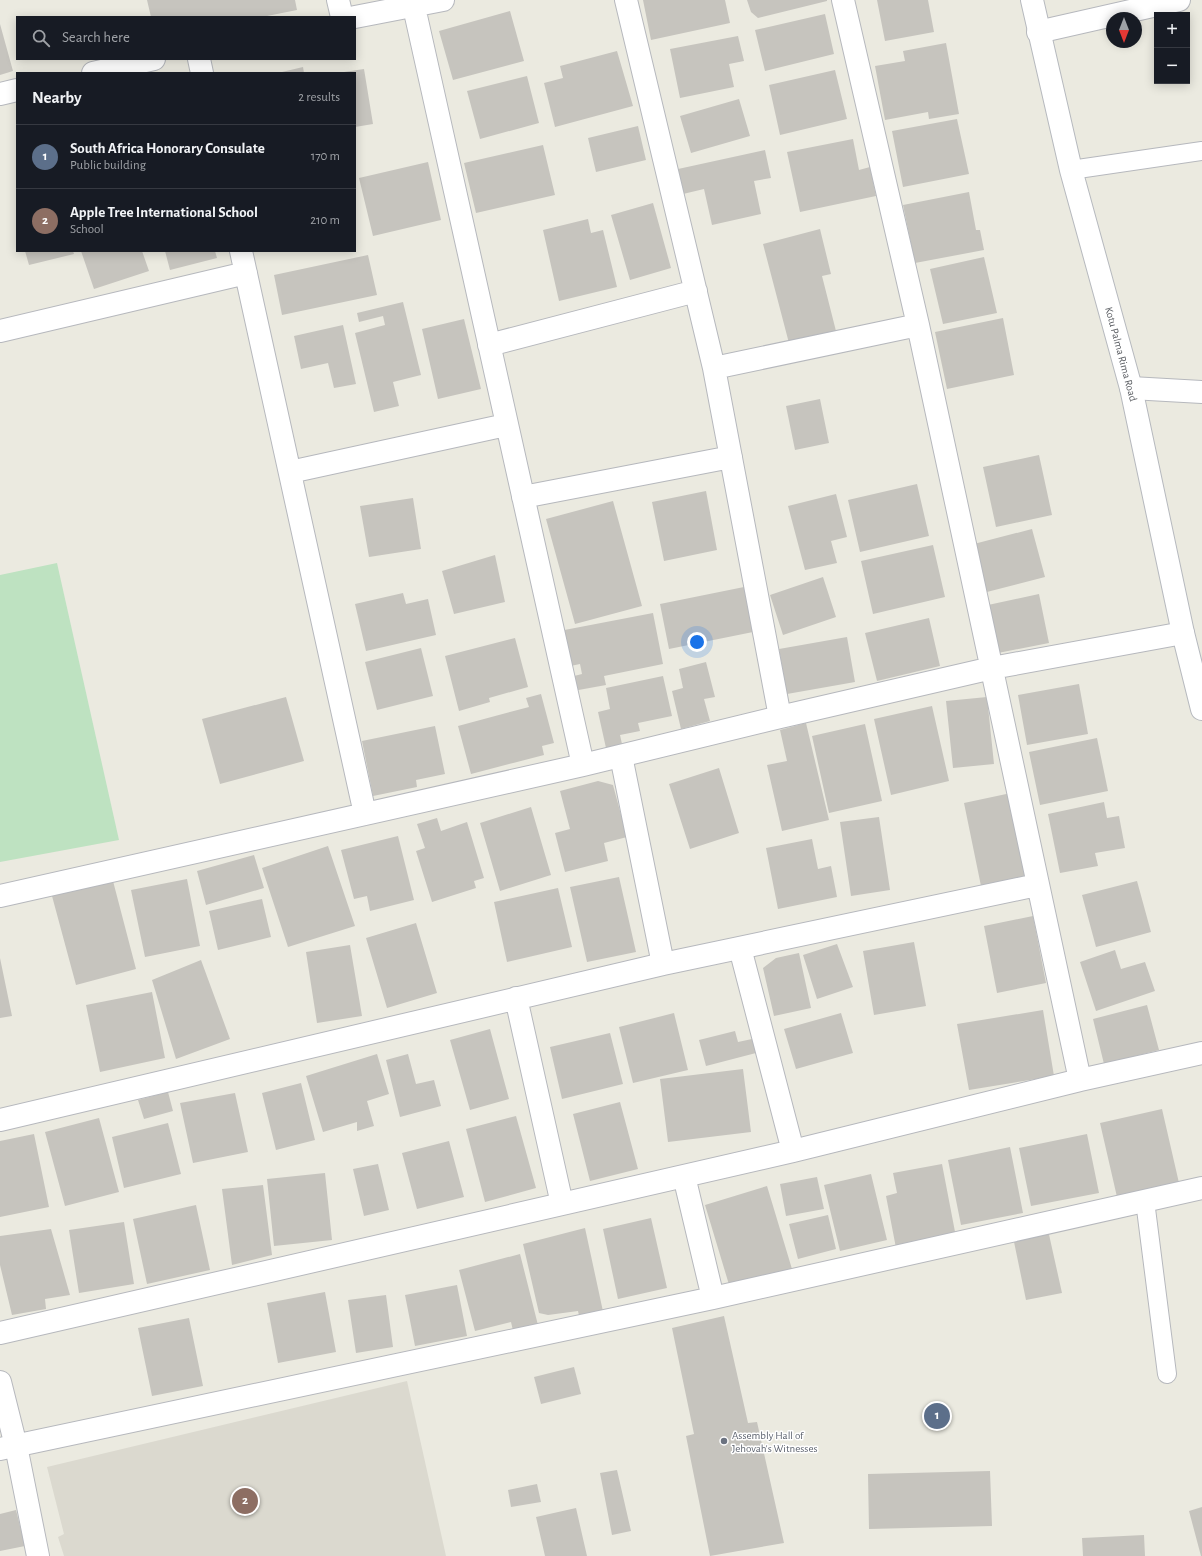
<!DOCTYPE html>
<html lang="en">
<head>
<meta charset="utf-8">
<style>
	body { margin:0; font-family:"Alegreya Sans",sans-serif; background:#242831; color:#f1f3f6 }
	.controls { position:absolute; right:12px; top:12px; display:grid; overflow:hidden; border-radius:0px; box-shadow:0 2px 10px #0003 }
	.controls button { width:36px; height:36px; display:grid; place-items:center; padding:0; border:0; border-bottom:1px solid #363941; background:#171b24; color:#f1f3f6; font:20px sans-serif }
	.compass { position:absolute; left:1106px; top:12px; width:36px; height:36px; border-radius:50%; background:#171b24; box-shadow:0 2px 10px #0003; rotate:180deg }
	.you { position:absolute; left:697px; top:642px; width:14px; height:14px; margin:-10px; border:3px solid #fff; border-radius:50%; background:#1a73e8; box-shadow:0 0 0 6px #1a73e833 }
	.badge { display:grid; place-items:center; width:26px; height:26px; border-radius:50%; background:#de5133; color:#fff; font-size:13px; font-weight:700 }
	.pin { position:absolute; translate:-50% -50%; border:2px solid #fff; box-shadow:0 1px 4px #0006 }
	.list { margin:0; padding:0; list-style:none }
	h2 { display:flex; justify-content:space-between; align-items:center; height:52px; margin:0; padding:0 16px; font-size:17px }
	h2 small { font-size:13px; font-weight:400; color:#9ea1a6 }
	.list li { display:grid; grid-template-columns:26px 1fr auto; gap:12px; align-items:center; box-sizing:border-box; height:64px; padding:0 16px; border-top:1px solid #363941 }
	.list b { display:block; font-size:15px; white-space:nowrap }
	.list p { margin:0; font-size:13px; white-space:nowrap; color:#9ea1a6 }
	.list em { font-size:13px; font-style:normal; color:#9ea1a6 }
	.icon { flex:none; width:22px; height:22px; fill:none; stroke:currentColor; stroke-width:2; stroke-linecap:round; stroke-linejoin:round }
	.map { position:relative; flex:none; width:1202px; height:1556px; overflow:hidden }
	.search { position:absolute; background:#171b24; box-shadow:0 2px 10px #0003; left:16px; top:16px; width:340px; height:44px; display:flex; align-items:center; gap:10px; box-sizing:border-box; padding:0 14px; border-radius:0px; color:#9ea1a6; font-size:15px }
	.panel { position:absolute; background:#171b24; box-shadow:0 2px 10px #0003; left:16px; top:72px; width:340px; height:180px; border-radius:0px }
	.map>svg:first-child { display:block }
</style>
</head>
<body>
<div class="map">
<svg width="1202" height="1556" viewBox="0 0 1202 1556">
	<rect width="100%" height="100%" fill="#ebeae0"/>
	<!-- education -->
	<path fill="#dbd9cf" d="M407 1381 446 1556H64L58 1537 64 1534 47 1467Z"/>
	<!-- green -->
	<path fill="#bee2c1" d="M57 563 119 840 0 862V575Z"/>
	<!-- building -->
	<path fill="#c6c4be" d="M147 0H295L297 10 262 17H151Z
		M643 0H725L730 23 651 40Z
		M747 0H827V1L758 18 751 12Z
		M877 0H928L934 32 885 41Z
		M510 11 524 61 453 80 439 31Z
		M825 14 834 54 765 71 755 30Z
		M0 24 13 71 0 75Z
		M738 36 744 61 729 64 734 87 680 98 670 49Z
		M946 43 959 114 929 119 928 112 885 120 875 66 905 61 903 51Z
		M617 51 633 106 555 127 544 83 563 78 560 66Z
		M303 67 304 73H282V72Z
		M364 69 373 124 355 127V73L344 72Z
		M835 70 847 119 780 135 769 85Z
		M527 76 539 123 480 139 467 91Z
		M739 99 750 136 691 153 680 116Z
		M957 119 969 174 903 187 892 131Z
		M638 126 646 160 596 172 588 138Z
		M853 139 859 170 870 167 876 196 800 212 787 152Z
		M543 145 555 195 476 213 464 163Z
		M765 150 771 178 754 181 761 214 712 225 704 189 683 194 678 169Z
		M428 162 441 220 373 236 359 178Z
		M969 192 976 230H980L984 250 915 263 903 205Z
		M653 203 671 268 630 280 611 215Z
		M588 219 591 233 603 230 617 287 559 301 543 230Z
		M820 229 831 274 822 276 837 335 790 347 763 244Z
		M25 251H73L74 254 29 265Z
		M81 251H142L149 271 94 289Z
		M165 251H215L217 258 170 270Z
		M368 255 377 295 282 315 274 275Z
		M984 257 997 313 943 324 930 269Z
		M403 302 421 375 393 382 399 406 374 412 355 333 385 325 383 316 359 322 357 313Z
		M1003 318 1014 375 947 389 935 332Z
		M464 319 481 389 438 399 422 329Z
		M343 325 356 384 334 388 328 363 301 369 294 336Z
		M820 399 829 443 795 450 786 406Z
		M1039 455 1052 515 996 527 983 467Z
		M917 484 929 536 860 552 848 500Z
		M706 491 717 550 664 561 652 502Z
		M836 494 847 537 831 541 837 563 805 570 788 506Z
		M413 498 421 549 369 557 360 506Z
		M613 501 642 606 575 624 546 519Z
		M1032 529 1045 577 983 593 970 545Z
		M933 545 945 597 873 614 861 561Z
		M495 555 505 602 454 614 442 571Z
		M823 577 836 617 783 635 770 595Z
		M744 587 753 632 669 649 660 604Z
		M403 593 406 604 428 599 436 635 366 651 355 604Z
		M1039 594 1049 643 998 653 988 605Z
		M653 613 663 664 604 676 606 685 573 691 570 677 582 674 580 664 561 668 554 632Z
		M929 618 940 666 877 681 865 633Z
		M847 637 855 682 787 694 779 649Z
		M515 638 528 687 489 698 490 702 459 711 445 656Z
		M421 648 433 696 377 710 365 662Z
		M706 662 715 697 704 699 710 721 681 729 672 691 683 688 679 669Z
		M663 676 672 716 638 723 640 731 620 735 622 744 606 748 598 712 610 709 606 688Z
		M1079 684 1088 734 1027 745 1018 695Z
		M541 694 554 743 542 746 544 755 471 774 458 726 529 707 526 698Z
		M286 697 304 761 220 784 202 719Z
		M987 697 994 764 953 768 946 701Z
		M932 706 949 781 891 795 874 719Z
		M806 723 829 820 782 831 767 765 787 761 780 730Z
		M865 724 882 801 829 813 812 736Z
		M435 726 445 774 416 780 417 787 373 796 362 741Z
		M1097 738 1108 791 1040 805 1029 752Z
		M719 768 739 833 690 849 669 784Z
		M598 781 613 785 627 837 604 843 608 861 565 872 555 833 570 829 560 791Z
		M1011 793 1028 877 981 886 964 803Z
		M1104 802 1107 818 1119 816 1125 848 1095 853 1098 866 1060 873 1048 814Z
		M531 807 551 875 500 891 480 823Z
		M879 817 890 890 851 896 840 822Z
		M437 818 441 831 467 822 484 878 474 881 476 888 432 902 416 851 425 848 417 824Z
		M398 836 414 900 370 911 367 896 354 899 341 850Z
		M812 839 818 869 831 866 837 897 778 909 766 848Z
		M328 846 355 926 288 947 262 868Z
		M254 855 264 888 206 905 197 871Z
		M619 877 636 952 587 962 570 887Z
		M187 879 200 946 145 957 131 890Z
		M113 881 136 969 76 985 52 896Z
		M1137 881 1151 932 1096 947 1082 895Z
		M558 888 572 947 507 962 494 902Z
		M262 899 271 937 218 950 209 911Z
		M1033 916 1046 983 997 993 984 926Z
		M416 923 437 993 387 1008 366 938Z
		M914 942 926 1006 874 1015 863 951Z
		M837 944 853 987 817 999 803 955Z
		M350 945 362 1016 317 1023 306 952Z
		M1115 950 1121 969 1145 962 1155 991 1096 1011 1080 962Z
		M799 953 811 1008 774 1016 763 968 776 958Z
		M0 958 12 1016 0 1018Z
		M201 960 230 1039 176 1059 152 980Z
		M152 992 165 1058 100 1072 86 1005Z
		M1147 1005 1159 1050 1104 1064 1093 1019Z
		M1043 1010 1054 1076 969 1090 957 1024Z
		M674 1013 688 1070 633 1083 619 1027Z
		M841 1013 853 1053 796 1069 784 1029Z
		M490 1029 509 1099 470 1110 450 1040Z
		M735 1031 738 1042 752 1039 756 1053 706 1066 699 1040Z
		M610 1033 623 1084 562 1099 550 1047Z
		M377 1054 389 1094 367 1101 374 1126 357 1131V1122L323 1132 306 1076Z
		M408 1054 416 1084 434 1080 441 1106 400 1117 386 1060Z
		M743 1069 751 1132 668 1142 660 1079Z
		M301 1083 315 1140 276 1150 262 1093Z
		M168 1092 173 1111 144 1119 138 1100Z
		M235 1093 248 1152 193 1163 180 1103Z
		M620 1102 638 1169 590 1181 573 1114Z
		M1162 1109 1179 1183 1117 1197 1100 1123Z
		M516 1116 536 1188 485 1202 466 1129Z
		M99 1118 119 1192 65 1206 45 1132Z
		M168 1123 181 1174 124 1188 112 1137Z
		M34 1134 49 1207 0 1217V1141Z
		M1087 1134 1099 1193 1031 1206 1019 1148Z
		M449 1141 464 1197 417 1209 402 1153Z
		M1010 1147 1023 1213 961 1225 948 1160Z
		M378 1164 389 1210 364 1216 353 1169Z
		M942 1164 956 1237 896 1248 886 1196 897 1193 893 1173Z
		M325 1173 332 1240 274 1246 267 1179Z
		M871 1174 887 1240 840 1251 824 1185Z
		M817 1177 824 1209 786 1216 780 1184Z
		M263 1185 272 1255 232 1265 222 1189Z
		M767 1186 792 1269 730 1288 705 1205Z
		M196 1205 210 1270 147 1284 133 1219Z
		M828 1215 836 1249 798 1259 789 1224Z
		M651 1218 667 1288 618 1299 603 1229Z
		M124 1222 134 1284 79 1293 69 1230Z
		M585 1228 604 1316 580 1320 578 1311 548 1315 539 1313 523 1244Z
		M51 1229 70 1295 45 1299 46 1309 12 1315 0 1265V1236Z
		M1048 1230 1062 1293 1026 1300 1013 1237Z
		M520 1254 539 1329 514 1335 511 1322 475 1331 459 1270Z
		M457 1285 467 1336 415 1346 405 1295Z
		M325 1292 336 1352 278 1363 267 1303Z
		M386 1295 393 1347 356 1353 348 1300Z
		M724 1316 748 1423 757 1422 784 1543 710 1556 686 1436 694 1434 672 1328Z
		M189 1318 203 1386 152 1396 138 1328Z
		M574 1367 581 1394 541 1404 534 1377Z
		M617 1470 631 1531 612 1535 600 1473Z
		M990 1471 992 1526 869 1529 868 1474Z
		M537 1484 541 1502 511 1507 508 1490Z
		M1202 1507V1556H1201L1189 1511Z
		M576 1508 587 1556H545L536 1517Z
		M16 1510 25 1546 0 1551V1514Z
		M1144 1535 1145 1556H1083L1082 1538Z"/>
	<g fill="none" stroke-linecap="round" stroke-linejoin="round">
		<!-- lane casing -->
		<g stroke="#b6b8bd" stroke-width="20">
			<path id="lane" d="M1071 170 1202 151
				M1145 1201 1167 1374"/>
		</g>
		<!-- street casing -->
		<g stroke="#b6b8bd" stroke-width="24">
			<path id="street" d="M338 0 342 17
				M626 0 714 368 780 717
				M843 0 918 325 1080 1080
				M414 7 583 765
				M355 17 443 0
				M1038 32 1179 0
				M199 59 202 73
				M93 73 154 59
				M0 94 17 90
				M241 251 365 814
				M0 331 246 273
				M489 345 696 291
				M714 368 918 325
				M1131 388 1202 392
				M290 472 506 425
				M523 497 731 457
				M621 756 663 964
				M0 896 583 765 780 717 992 668 1183 633
				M740 948 793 1151
				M516 998 562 1204
				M0 1120 663 964 1037 885
				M684 1176 713 1298
				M0 1333 793 1151 1080 1080 1202 1053
				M0 1382 16 1446 38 1556
				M0 1449 713 1298 1202 1188"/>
		</g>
		<!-- secondary casing -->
		<g stroke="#b6b9be" stroke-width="24">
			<path id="secondary" d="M1032 0 1071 170 1131 388 1183 633 1202 709"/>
		</g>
		<!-- lane -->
		<use href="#lane" stroke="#fff" stroke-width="18"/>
		<!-- street -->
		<use href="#street" stroke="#fff" stroke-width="22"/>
		<!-- secondary -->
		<use href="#secondary" stroke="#fff" stroke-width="22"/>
	</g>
	<!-- markers -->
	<circle fill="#6b7280" stroke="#fff" stroke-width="1.5" cx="724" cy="1441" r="4"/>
	<g text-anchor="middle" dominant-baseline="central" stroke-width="3" stroke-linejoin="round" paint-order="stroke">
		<!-- street labels -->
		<g font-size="11" fill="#595c61" stroke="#fff">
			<text transform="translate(1121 354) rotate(75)">Kotu Palma Rima Road</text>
		</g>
		<!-- worship labels -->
		<g font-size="11" fill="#5b616d" stroke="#fff" text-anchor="start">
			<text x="732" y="1435">Assembly Hall of<tspan x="732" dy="13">Jehovah's Witnesses</tspan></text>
		</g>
	</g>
</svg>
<div class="controls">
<button>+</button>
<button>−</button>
</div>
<svg class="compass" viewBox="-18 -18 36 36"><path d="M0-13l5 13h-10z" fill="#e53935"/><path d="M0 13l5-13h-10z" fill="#9ea1a6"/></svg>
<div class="you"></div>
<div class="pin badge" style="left:937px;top:1416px;background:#5c6f8a">1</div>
<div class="pin badge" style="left:245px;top:1501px;background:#8d6e63">2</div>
<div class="search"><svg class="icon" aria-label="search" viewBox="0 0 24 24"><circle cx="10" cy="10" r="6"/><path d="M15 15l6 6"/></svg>Search here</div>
<section class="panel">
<h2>Nearby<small>2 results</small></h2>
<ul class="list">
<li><span class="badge" style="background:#5c6f8a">1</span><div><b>South Africa Honorary Consulate</b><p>Public building</p></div><em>170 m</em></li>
<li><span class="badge" style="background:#8d6e63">2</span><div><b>Apple Tree International School</b><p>School</p></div><em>210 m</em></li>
</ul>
</section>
</div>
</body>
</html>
